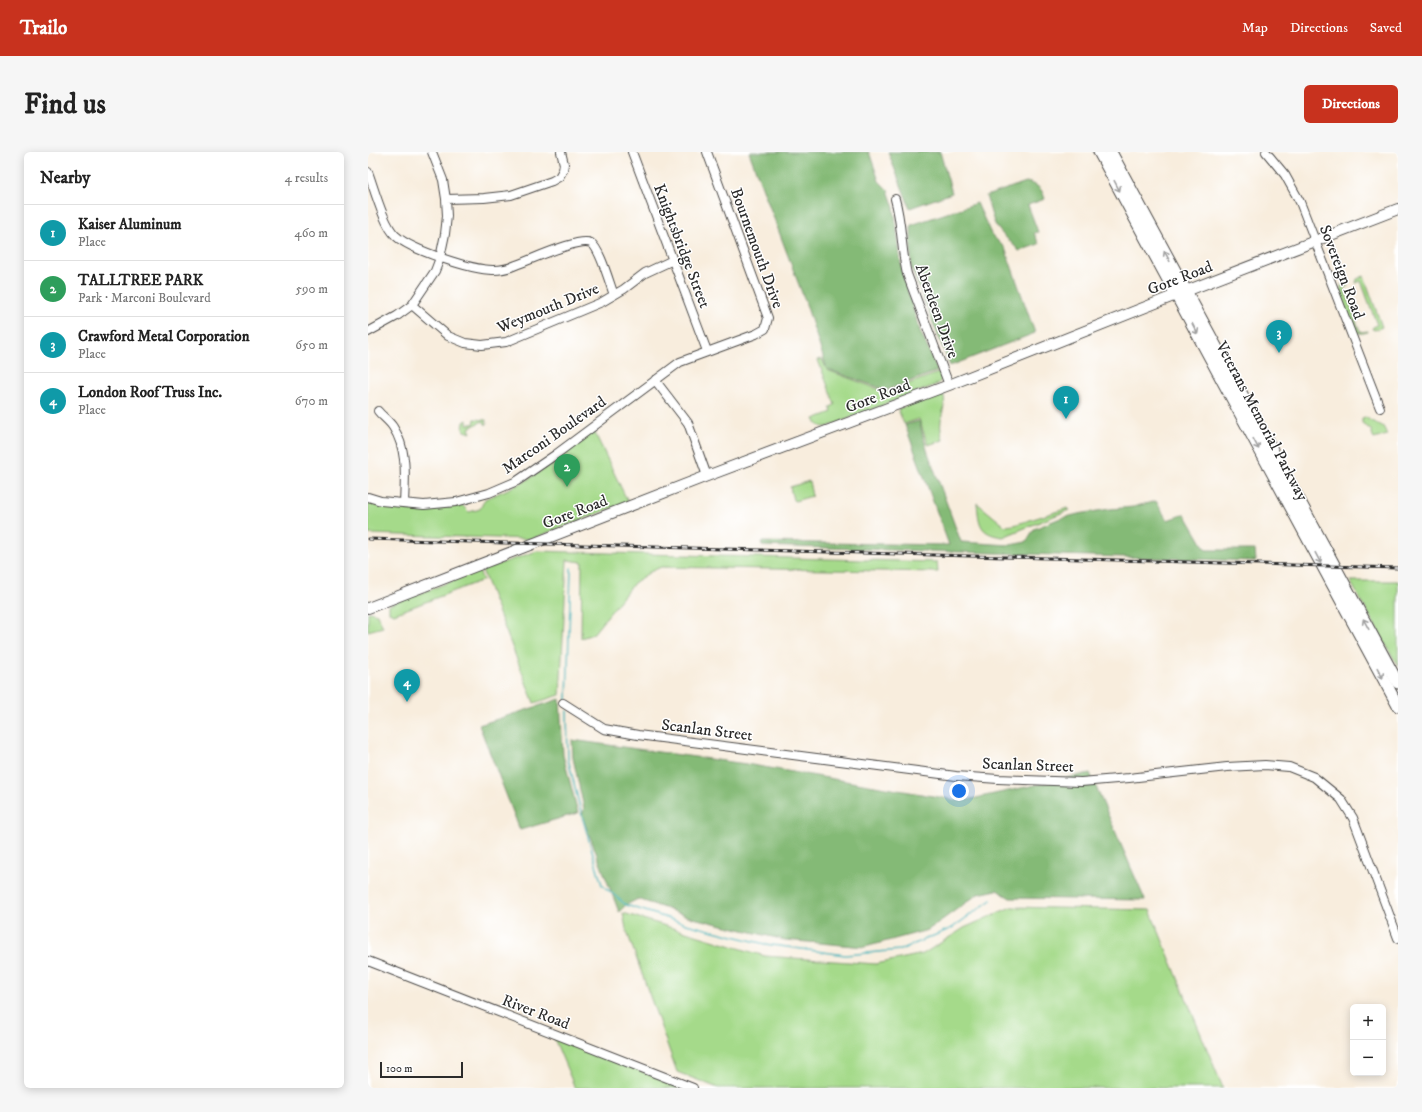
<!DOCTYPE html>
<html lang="en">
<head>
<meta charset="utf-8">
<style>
	body { margin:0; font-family:"IM FELL DW Pica",serif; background:#f6f6f6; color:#222 }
	.controls { position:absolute; right:12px; bottom:12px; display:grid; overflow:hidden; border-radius:6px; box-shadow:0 2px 10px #0003 }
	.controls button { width:36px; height:36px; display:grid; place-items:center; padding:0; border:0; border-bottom:1px solid #e0e0e0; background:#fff; color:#222; font:20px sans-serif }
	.scale { position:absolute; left:12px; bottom:10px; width:83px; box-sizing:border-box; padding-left:4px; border:2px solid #2b2b2b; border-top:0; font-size:11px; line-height:14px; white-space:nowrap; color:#2b2b2b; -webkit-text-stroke:3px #fff; paint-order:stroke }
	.you { position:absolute; left:591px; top:639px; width:14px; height:14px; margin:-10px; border:3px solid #fff; border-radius:50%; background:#1a73e8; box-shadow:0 0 0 6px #1a73e833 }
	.badge { display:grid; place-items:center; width:26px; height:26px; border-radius:50%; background:#c8321e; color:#fff; font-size:13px; font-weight:700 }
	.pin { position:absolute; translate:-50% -33px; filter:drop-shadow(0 1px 2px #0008) }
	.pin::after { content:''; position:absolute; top:21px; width:14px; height:12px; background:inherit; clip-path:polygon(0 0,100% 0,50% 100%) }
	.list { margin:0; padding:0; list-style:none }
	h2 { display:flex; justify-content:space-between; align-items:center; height:52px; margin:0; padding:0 16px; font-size:17px }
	h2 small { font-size:13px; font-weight:400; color:#767676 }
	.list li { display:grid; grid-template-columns:26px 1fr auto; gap:12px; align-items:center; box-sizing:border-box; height:56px; padding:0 16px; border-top:1px solid #e0e0e0 }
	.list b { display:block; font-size:15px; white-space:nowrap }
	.list p { margin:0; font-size:13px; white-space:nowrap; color:#767676 }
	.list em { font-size:13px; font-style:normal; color:#767676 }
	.map { position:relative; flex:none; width:1030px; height:936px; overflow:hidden; border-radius:6px }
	header { display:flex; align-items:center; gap:24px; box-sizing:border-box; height:56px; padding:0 20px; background:#c8321e; color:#fff }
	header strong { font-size:19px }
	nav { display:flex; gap:22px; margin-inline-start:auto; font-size:14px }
	.intro { display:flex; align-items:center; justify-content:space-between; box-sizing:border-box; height:96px; padding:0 24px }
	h1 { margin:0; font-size:28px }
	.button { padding:10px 18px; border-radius:6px; background:#c8321e; color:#fff; font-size:14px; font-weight:700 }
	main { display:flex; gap:24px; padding:0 24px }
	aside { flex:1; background:#fff; border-radius:6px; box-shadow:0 2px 10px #0003 }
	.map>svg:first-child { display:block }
</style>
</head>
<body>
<header>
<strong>Trailo</strong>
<nav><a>Map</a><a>Directions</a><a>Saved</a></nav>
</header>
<div class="intro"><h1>Find us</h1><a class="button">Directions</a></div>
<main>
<aside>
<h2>Nearby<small>4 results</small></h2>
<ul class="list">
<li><span class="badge" style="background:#0f9aa8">1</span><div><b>Kaiser Aluminum</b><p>Place</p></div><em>460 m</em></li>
<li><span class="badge" style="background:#2e9e5b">2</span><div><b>TALLTREE PARK</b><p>Park · Marconi Boulevard</p></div><em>590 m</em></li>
<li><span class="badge" style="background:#0f9aa8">3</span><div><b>Crawford Metal Corporation</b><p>Place</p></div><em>650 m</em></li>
<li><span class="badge" style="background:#0f9aa8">4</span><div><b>London Roof Truss Inc.</b><p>Place</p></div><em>670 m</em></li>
</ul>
</aside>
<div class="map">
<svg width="1030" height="936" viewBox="0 0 1030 936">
	<rect width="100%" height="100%" fill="#fff"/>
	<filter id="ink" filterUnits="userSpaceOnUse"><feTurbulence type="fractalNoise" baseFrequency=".025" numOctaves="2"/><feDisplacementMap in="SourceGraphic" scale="8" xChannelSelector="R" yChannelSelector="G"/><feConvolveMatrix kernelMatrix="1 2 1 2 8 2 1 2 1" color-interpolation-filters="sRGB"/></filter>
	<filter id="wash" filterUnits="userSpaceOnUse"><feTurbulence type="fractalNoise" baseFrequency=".012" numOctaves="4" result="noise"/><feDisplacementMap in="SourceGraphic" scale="16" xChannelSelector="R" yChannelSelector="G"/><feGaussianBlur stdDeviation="0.9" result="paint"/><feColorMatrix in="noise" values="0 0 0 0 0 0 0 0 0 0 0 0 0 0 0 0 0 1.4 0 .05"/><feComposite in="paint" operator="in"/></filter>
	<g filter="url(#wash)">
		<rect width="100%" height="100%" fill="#f8eddd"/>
		<!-- green -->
		<path fill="#a5da8a" stroke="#68825a" d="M996 124 1014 175 1007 178 1004 177 1005 175 1009 173 993 129 988 131 989 127Z
			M974 132H979L980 134 976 136 992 180 1000 179V180C993 182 989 182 984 177L971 141Z
			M454 207 459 218 518 240 573 220V228L570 232 459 275C452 275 449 273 446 267L464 260 462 255 467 253 450 208Z
			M572 241 575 242C579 249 574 260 573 268 572 275 573 281 575 288L560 293 551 267 536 272 530 257Z
			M997 265C1000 266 1002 269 1005 270 1016 275 1014 271 1019 283L1006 287 1003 278 994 271V266Z
			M107 267 118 268 119 272 118 273 115 269 101 276 103 281 97 279 95 276 96 270 99 268V272H106Z
			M226 279 260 350 163 387 0 382V349C30 359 64 358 94 353L101 360 112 357 117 347 156 330 171 320Z
			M441 329 444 344 427 349 425 348 422 335Z
			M609 351 637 374 646 373 700 356 701 358 635 385C611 382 611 372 609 351Z
			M169 399 569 410 570 420 293 415 282 420 266 431 225 482 213 486 214 410 199 408 192 543 166 551 114 418Z
			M111 419 115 428 26 462 21 460V453Z
			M982 429H1030V514Z
			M0 460H2L9 462 15 475 0 479Z
			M643 755 782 758 855 936H350L309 920 258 777 255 761 397 804 508 812 555 802 596 776Z
			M185 884 315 936H207Z"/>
		<!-- forest -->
		<path fill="#84ba76" stroke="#587250" d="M381 0H501L511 29 520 38 526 56 534 120 552 179 570 219 518 238 459 217 437 149Z
			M520 0H572L584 41 542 56Z
			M658 30C669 32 674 36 677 47L660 53 670 80 666 81 671 92 651 99C644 90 633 83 627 72 623 63 621 53 618 44Z
			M609 51 623 82 637 96 667 181 582 214 543 115V73Z
			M551 269 559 298 593 390 642 393 658 390 666 377 690 367 710 362 742 357 765 355 788 349 799 368 817 362 838 398H887L888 409 394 394 393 390 581 393 537 273Z
			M192 547 195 603 210 661 152 678 111 573Z
			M204 588 378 612 594 649 722 621 777 748 642 746 629 738 610 742 560 778 497 795 417 788 325 766 270 747 258 753 251 760 214 664 216 656 205 606Z"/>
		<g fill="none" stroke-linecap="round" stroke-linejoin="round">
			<!-- stream -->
			<path stroke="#40b1b8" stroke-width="1.5" d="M199 548 203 416
				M199 559 200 607 214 664 234 733 258 753 318 772 397 792 477 803 532 798 584 776 623 748"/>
		</g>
	</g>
	<g filter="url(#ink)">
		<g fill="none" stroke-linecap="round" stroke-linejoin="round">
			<!-- minor casing -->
			<g stroke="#4a4846" stroke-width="10">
				<path id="minor" d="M264 0 339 199
					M898 0 917 23 932 50 1012 256
					M0 20C6 36 16 74 28 84 43 98 104 118 125 118 132 118 142 116 148 113 163 108 211 85 223 91 232 96 242 133 246 143
					M78 47 116 46 143 43 184 29 191 25 195 18 196 12 193 0
					M527 47C534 71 533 97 539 122L581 233
					M44 153 80 184 97 191 114 193 138 190 234 150 256 137 277 121 305 108
					M0 180 29 164 44 153 67 119 72 106 77 82 79 64 78 47 75 28 64 0
					M287 228 320 271 339 324
					M10 259C14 264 21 269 25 275 40 298 37 326 36 351
					M0 345 13 349 56 353 88 350 121 341 149 329 187 303 312 210 388 182 397 177 400 166 339 0
					M195 551 236 577 270 583 588 624 630 627 713 630 761 626 859 615 897 613 921 615 946 625 973 647 985 666 1030 786
					M0 809 325 936"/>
			</g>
			<!-- major casing -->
			<g stroke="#4a4846" stroke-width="12">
				<path id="major" d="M0 456 339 324 581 233 818 139 1030 57"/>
			</g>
			<!-- highway casing -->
			<g stroke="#4a4846" stroke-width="13">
				<path id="highway" d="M731 0 1030 554
					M743 0 1030 531"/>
			</g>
			<!-- minor -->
			<use href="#minor" stroke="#fff" stroke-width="8"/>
			<!-- major -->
			<use href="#major" stroke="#fff" stroke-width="10"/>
			<!-- highway -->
			<use href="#highway" stroke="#fff" stroke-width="11"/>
			<!-- rail casing -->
			<g stroke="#2b2b2b" stroke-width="3">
				<path id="rail" d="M0 387 1030 416"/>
			</g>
			<!-- rail -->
			<use href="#rail" stroke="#fff" stroke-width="1.5" stroke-dasharray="4.5" stroke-linecap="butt"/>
		</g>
		<!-- one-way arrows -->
		<defs><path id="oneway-shaft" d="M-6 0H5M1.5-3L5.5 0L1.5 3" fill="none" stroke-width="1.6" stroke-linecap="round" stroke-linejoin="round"/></defs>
		<g stroke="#a0a0a0">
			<use href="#oneway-shaft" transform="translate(749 34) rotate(62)"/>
			<use href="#oneway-shaft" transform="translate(799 104) rotate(-118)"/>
			<use href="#oneway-shaft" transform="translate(827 177) rotate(62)"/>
			<use href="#oneway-shaft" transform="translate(888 292) rotate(62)"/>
			<use href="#oneway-shaft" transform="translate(950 406) rotate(62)"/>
			<use href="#oneway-shaft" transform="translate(998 472) rotate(-118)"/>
			<use href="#oneway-shaft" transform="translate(1012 521) rotate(62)"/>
		</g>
	</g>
	<g text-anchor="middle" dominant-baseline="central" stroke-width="3" stroke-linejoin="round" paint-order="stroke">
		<!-- street labels -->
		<g font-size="16" fill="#2b2b2b" stroke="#fff">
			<text transform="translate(314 94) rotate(69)">Knightsbridge Street</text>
			<text transform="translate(389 96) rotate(70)">Bournemouth Drive</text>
			<text transform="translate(974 120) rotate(69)">Sovereign Road</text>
			<text transform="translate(812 126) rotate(-21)">Gore Road</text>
			<text transform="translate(180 156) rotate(-22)">Weymouth Drive</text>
			<text transform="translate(569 159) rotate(70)">Aberdeen Drive</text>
			<text transform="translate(510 244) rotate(-21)">Gore Road</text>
			<text transform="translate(894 269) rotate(62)">Veterans Memorial Parkway</text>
			<text transform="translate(186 283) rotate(-35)">Marconi Boulevard</text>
			<text transform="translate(207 360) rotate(-21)">Gore Road</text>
			<text transform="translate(339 578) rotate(7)">Scanlan Street</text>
			<text transform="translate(660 613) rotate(2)">Scanlan Street</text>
			<text transform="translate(168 860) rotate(21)">River Road</text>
		</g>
	</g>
</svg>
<div class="controls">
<button>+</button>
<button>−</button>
</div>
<div class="scale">100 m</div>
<div class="you"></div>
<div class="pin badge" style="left:698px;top:267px;background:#0f9aa8">1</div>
<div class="pin badge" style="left:199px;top:335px;background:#2e9e5b">2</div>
<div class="pin badge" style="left:911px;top:201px;background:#0f9aa8">3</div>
<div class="pin badge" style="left:39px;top:550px;background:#0f9aa8">4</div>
</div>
</main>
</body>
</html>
